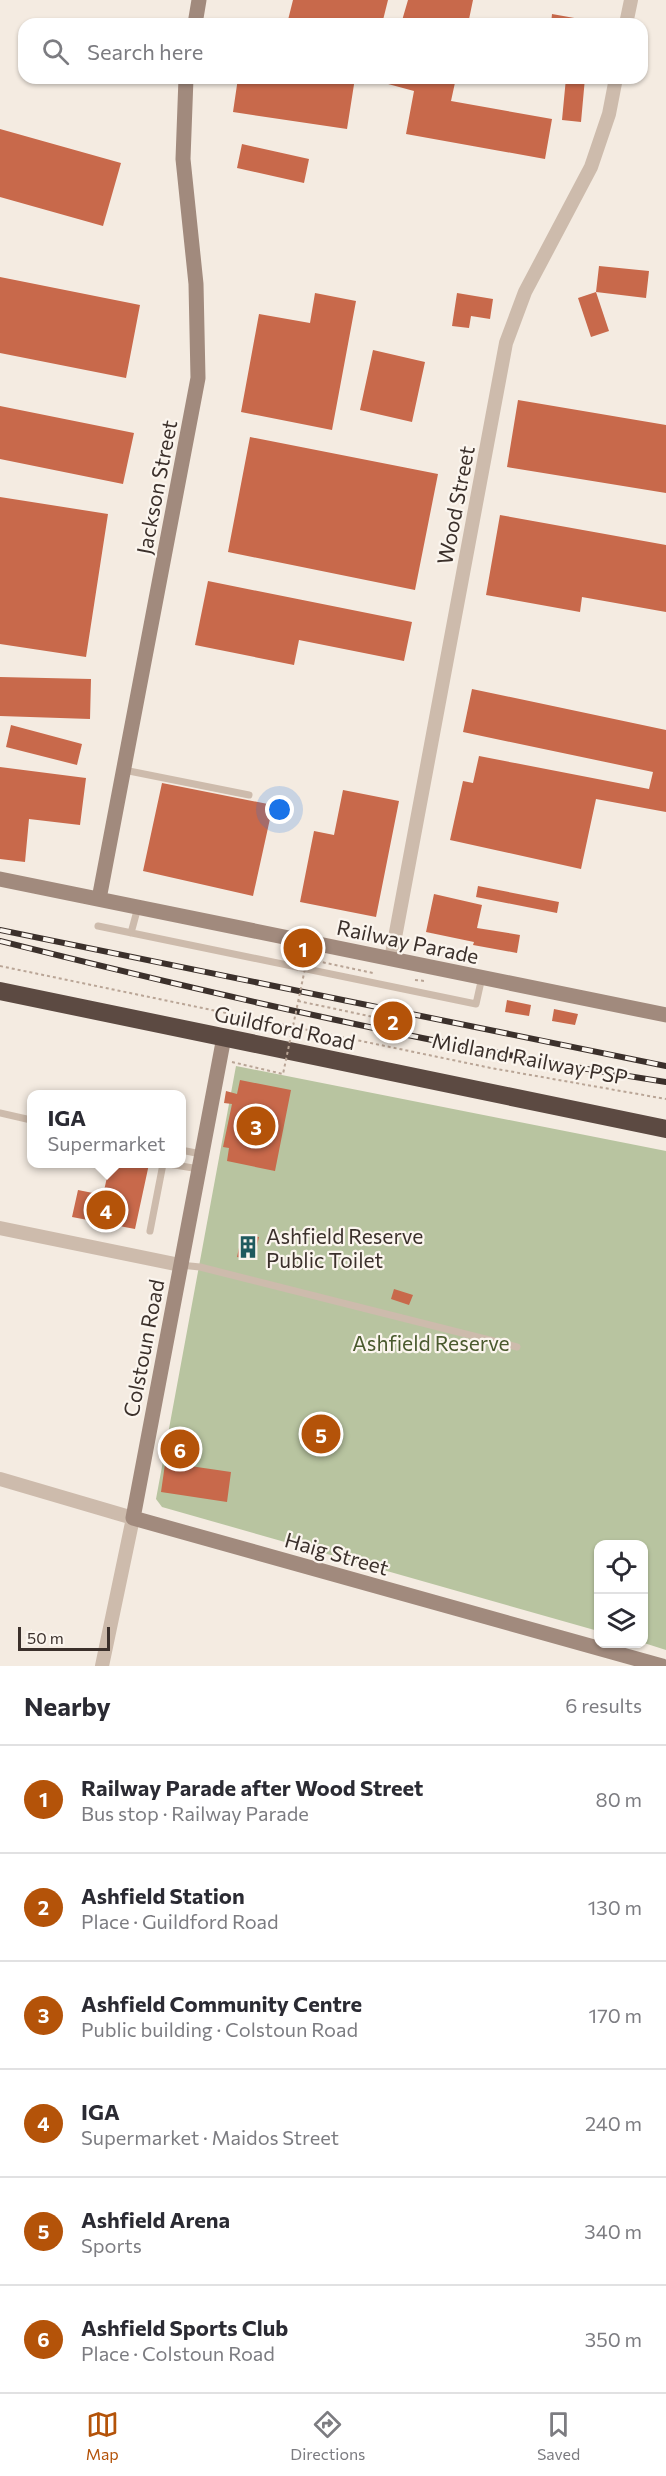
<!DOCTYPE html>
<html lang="en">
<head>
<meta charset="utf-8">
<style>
	body { margin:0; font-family:Commissioner,sans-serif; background:#f2f2f3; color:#2b2b33 }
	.controls { position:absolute; right:18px; bottom:18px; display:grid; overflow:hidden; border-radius:12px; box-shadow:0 2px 4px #0004 }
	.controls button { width:54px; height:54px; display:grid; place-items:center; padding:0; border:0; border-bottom:2px solid #e1e1e2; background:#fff; color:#2b2b33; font:30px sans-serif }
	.scale { position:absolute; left:18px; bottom:15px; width:92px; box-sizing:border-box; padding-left:6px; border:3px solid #3b302b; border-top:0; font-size:16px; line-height:21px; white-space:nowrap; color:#3b302b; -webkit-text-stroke:4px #fbf5ee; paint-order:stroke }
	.you { position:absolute; left:280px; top:810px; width:21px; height:21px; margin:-15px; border:4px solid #fff; border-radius:50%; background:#1a73e8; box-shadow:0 0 0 9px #1a73e833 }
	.badge { display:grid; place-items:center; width:39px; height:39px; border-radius:50%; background:#b45309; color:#fff; font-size:20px; font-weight:700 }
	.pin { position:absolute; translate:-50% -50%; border:3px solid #fff; box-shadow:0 2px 6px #0006 }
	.popup { position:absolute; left:27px; top:1090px; width:159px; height:78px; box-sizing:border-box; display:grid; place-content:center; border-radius:12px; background:#fff; filter:drop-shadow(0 2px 4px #0005); font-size:20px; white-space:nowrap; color:#7c7c81 }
	.popup b { font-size:22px; color:#2b2b33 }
	.popup::after { content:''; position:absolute; left:50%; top:100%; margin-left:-12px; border:12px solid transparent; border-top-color:#fff }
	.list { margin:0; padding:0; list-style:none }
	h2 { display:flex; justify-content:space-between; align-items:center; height:78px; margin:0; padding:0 24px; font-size:26px }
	h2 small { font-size:20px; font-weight:400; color:#7c7c81 }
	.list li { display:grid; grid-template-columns:39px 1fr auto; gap:18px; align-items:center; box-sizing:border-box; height:108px; padding:0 24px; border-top:2px solid #e1e1e2 }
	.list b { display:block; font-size:22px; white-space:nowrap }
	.list p { margin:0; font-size:20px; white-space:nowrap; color:#7c7c81 }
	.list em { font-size:20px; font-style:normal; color:#7c7c81 }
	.icon { flex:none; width:33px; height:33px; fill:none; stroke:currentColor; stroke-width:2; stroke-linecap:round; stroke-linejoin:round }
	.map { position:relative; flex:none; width:666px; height:1666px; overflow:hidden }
	.search { position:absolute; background:#fff; box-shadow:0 2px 4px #0004; left:18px; right:18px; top:18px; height:66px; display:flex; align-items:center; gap:15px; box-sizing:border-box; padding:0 21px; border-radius:18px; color:#7c7c81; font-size:22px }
	.sheet { height:726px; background:#fff }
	nav { display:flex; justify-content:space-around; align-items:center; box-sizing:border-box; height:84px; border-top:2px solid #e1e1e2; background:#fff; font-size:16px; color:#7c7c81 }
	nav a { display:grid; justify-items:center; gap:3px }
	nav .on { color:#b45309 }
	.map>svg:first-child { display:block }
</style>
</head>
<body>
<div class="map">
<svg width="666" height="1666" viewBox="0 0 666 1666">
	<rect width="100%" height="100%" fill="#f4ebe1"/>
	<!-- green -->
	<path fill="#b8c4a0" d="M236 1066 666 1151V1650L644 1643V1544H598V1631L162 1507 156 1499Z"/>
	<!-- building -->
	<path fill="#c8694b" d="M293 0H388L382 24H287Z
		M408 0H473L468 24H401Z
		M552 14 580 19V24H551Z
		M238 78H355L347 129 233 112Z
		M377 78H456L451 101 552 119 545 159 406 134 414 91 377 81Z
		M566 78H585L581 122 562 120Z
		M0 129 121 163 103 226 0 197Z
		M242 144 309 159 304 183 237 168Z
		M599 266 649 271 646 298 596 292Z
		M0 277 140 305 126 378 0 353Z
		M596 292 609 331 591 337 578 298Z
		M315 293 356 301 332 430 241 412 259 314 310 323Z
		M457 293 493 299 490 319 471 316 469 328 452 326Z
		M373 350 425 362 412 422 360 410Z
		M518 400 666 425V493L507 467Z
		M0 406 134 433 123 484 0 459Z
		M250 437 438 474 415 590 228 552Z
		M0 497 108 514 86 657 0 644Z
		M500 515 666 545V612L582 597 580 612 486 595Z
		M208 581 412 622 404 661 299 640 294 665 195 645Z
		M0 677 91 679 90 719 0 716Z
		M472 689 666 730V812L596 799 581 869 450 840 463 781 473 783 479 756 649 789 653 772 463 732Z
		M11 725 82 744 77 765 6 747Z
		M0 767 86 778 80 825 29 819 25 862 0 859Z
		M162 783 273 805 253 896 143 871Z
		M343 790 399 801 376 917 300 902 314 831 334 835Z
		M478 886 559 902 557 913 476 897Z
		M434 894 482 905 477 928 520 935 517 953 473 945 474 942 426 932Z
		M507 1000 531 1005 529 1016 505 1012Z
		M554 1009 578 1014 575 1025 552 1021Z
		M384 1014 403 1018 401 1027 382 1023Z
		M240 1080 291 1090 275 1171 227 1161 229 1148 223 1147 232 1104 224 1103 226 1091 237 1094Z
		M110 1164H149L135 1229 72 1217 78 1190 103 1195Z
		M242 1234 259 1237 254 1260 237 1257Z
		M394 1289 413 1295 409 1305 391 1299Z
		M170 1429 195 1432 190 1466 231 1472 227 1502 161 1492Z"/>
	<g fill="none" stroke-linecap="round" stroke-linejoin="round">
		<!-- path -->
		<path stroke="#b9a596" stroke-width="2" stroke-dasharray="3 3" stroke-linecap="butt" d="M0 966 491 1068 666 1099
			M415 980 425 981
			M298 1001 383 1019"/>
		<!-- lane -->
		<path stroke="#cdbbac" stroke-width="7" d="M124 770 249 795
			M98 926 476 1004 482 977
			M131 933 138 907
			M0 1113 31 1120
			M181 1150 201 1154
			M169 1164 199 1169
			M150 1231 163 1164
			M180 1265 200 1267 517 1347"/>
		<!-- street -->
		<path stroke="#cdbbac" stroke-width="14" d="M626 24 631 0
			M391 959 506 343 525 292 591 167 609 114 616 78
			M0 1228 180 1265
			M0 1479 133 1518 102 1666"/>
		<!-- secondary -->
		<path stroke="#a18a7d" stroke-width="15" d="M195 24 199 0
			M0 879 666 1015
			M99 899 198 378 196 284 183 159 186 78
			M224 1037 133 1518 662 1666"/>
		<!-- highway -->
		<path stroke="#5c4a42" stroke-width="18" d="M0 991 666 1129"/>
		<!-- rail casing -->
		<g stroke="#3b302b" stroke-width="6">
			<path id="rail" d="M0 930 666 1066
				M0 941C220 996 442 1047 666 1082"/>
		</g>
		<!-- rail -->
		<use href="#rail" stroke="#fbf5ee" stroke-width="4" stroke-dasharray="11" stroke-linecap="butt"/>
		<!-- path-bridge -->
		<path stroke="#b9a596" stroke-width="2" stroke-dasharray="3 3" stroke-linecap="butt" d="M232 1062 283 1074 307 959 373 973"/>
	</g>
	<!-- icons -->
	<defs>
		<g id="building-bare" transform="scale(1.8)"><path d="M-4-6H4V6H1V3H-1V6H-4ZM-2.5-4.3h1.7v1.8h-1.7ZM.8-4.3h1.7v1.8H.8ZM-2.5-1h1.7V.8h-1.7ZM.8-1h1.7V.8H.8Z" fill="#1f5a5e" stroke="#fbf5ee" stroke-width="2.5" paint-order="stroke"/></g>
	</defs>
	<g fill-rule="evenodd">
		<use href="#building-bare" x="248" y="1247"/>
	</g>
	<g text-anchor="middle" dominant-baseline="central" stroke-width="4.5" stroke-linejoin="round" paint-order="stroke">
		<!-- street labels -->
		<g font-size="21" fill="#3b302b" stroke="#fbf5ee">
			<text transform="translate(156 487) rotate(-79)">Jackson Street</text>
			<text transform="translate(455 505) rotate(-79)">Wood Street</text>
			<text transform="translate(408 941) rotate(12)">Railway Parade</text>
			<text transform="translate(285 1027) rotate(12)">Guildford Road</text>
			<text transform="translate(530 1058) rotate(11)">Midland Railway PSP</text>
			<text transform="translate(143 1348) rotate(-79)">Colstoun Road</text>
			<text transform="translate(337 1553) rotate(16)">Haig Street</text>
		</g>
		<!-- poi labels -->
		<g font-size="21" fill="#3b302b" stroke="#fbf5ee" text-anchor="start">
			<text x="266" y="1235">Ashfield Reserve<tspan x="266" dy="24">Public Toilet</tspan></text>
		</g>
		<!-- park labels -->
		<g font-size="21" fill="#4a5a2e" stroke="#fbf5ee">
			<text x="431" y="1342">Ashfield Reserve</text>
		</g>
	</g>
</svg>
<div class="controls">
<button><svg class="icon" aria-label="locate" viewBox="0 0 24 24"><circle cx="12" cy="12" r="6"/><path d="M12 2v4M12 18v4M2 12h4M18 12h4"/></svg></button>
<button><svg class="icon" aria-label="layers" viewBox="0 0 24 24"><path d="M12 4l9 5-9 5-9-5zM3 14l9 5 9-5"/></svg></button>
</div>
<div class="scale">50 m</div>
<div class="you"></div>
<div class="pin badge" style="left:303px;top:948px">1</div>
<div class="pin badge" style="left:393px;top:1021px">2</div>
<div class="pin badge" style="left:256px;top:1126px">3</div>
<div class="pin badge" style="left:106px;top:1210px">4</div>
<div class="popup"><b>IGA</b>Supermarket</div>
<div class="pin badge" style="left:321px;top:1434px">5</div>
<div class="pin badge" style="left:180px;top:1449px">6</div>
<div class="search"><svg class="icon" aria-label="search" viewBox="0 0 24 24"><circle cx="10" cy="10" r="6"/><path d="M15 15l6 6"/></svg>Search here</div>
</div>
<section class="sheet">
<h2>Nearby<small>6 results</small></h2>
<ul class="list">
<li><span class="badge">1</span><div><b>Railway Parade after Wood Street</b><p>Bus stop · Railway Parade</p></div><em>80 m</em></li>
<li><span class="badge">2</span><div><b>Ashfield Station</b><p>Place · Guildford Road</p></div><em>130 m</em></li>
<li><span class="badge">3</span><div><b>Ashfield Community Centre</b><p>Public building · Colstoun Road</p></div><em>170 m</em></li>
<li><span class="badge">4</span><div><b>IGA</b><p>Supermarket · Maidos Street</p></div><em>240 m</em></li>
<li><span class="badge">5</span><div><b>Ashfield Arena</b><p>Sports</p></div><em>340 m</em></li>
<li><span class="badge">6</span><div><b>Ashfield Sports Club</b><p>Place · Colstoun Road</p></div><em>350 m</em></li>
</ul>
</section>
<nav>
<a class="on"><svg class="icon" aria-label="map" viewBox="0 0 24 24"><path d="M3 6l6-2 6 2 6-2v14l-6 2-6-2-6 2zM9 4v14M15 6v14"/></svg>Map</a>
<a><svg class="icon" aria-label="directions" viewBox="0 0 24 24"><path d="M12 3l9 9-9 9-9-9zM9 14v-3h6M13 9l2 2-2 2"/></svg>Directions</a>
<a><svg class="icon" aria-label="saved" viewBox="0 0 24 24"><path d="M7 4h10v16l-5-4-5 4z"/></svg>Saved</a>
</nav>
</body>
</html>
